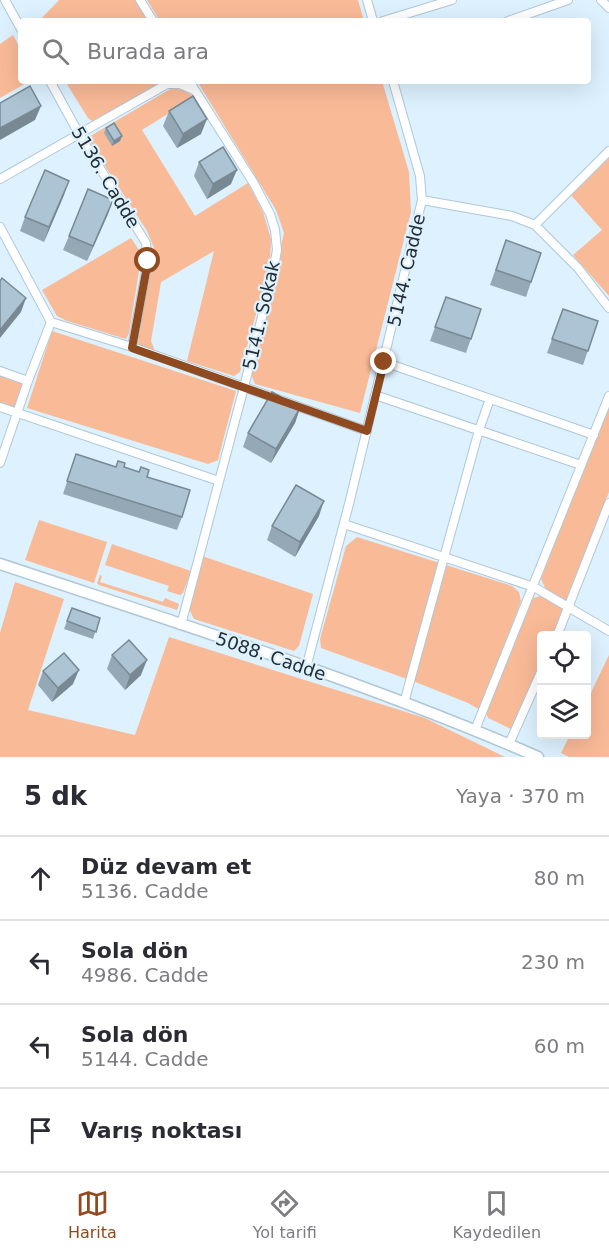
<!DOCTYPE html>
<html lang="tr">
<head>
<meta charset="utf-8">
<style>
	body { margin:0; font-family:"DejaVu Sans",sans-serif; background:#f2f2f3; color:#2b2b33 }
	.controls { position:absolute; right:18px; bottom:18px; display:grid; overflow:hidden; border-radius:6px; box-shadow:0 6px 24px #0002 }
	.controls button { width:54px; height:54px; display:grid; place-items:center; padding:0; border:0; border-bottom:2px solid #e1e1e2; background:#fff; color:#2b2b33; font:30px sans-serif }
	.stop { position:absolute; width:18px; height:18px; margin:-14px; border:4px solid #8f4b1f; border-radius:50%; background:#fff }
	.stop.end { background:#8f4b1f; border-color:#fff; box-shadow:0 2px 6px #0008 }
	.list { margin:0; padding:0; list-style:none }
	h2 { display:flex; justify-content:space-between; align-items:center; height:78px; margin:0; padding:0 24px; font-size:26px }
	h2 small { font-size:20px; font-weight:400; color:#7c7c81 }
	.list li { display:grid; grid-template-columns:39px 1fr auto; gap:18px; align-items:center; box-sizing:border-box; height:84px; padding:0 24px; border-top:2px solid #e1e1e2 }
	.list b { display:block; font-size:22px; white-space:nowrap }
	.list p { margin:0; font-size:20px; white-space:nowrap; color:#7c7c81 }
	.list em { font-size:20px; font-style:normal; color:#7c7c81 }
	.icon { flex:none; width:33px; height:33px; fill:none; stroke:currentColor; stroke-width:2; stroke-linecap:round; stroke-linejoin:round }
	.map { position:relative; flex:none; width:609px; height:757px; overflow:hidden }
	.search { position:absolute; background:#fff; box-shadow:0 6px 24px #0002; left:18px; right:18px; top:18px; height:66px; display:flex; align-items:center; gap:15px; box-sizing:border-box; padding:0 21px; border-radius:6px; color:#7c7c81; font-size:22px }
	.sheet { height:414px; background:#fff }
	nav { display:flex; justify-content:space-around; align-items:center; box-sizing:border-box; height:84px; border-top:2px solid #e1e1e2; background:#fff; font-size:16px; color:#7c7c81 }
	nav a { display:grid; justify-items:center; gap:3px }
	nav .on { color:#8f4b1f }
	.map>svg:first-child { display:block }
</style>
</head>
<body>
<div class="map">
<svg width="609" height="757" viewBox="0 0 609 757">
	<rect width="100%" height="100%" fill="#ddf1fe"/>
	<!-- green -->
	<path fill="#f9ba98" d="M59 0H136L148 21H39Z
		M147 0H358L364 21H160Z
		M13 35 21 50V81H30L0 98V44Z
		M65 81H166L92 121 88 118Z
		M197 81H382L409 172 411 212 360 413 255 384 251 374 284 233 276 210Z
		M172 88 183 90 195 97 142 130 195 216 248 183 263 212 271 239 270 263 240 372 234 376 187 361 214 251 161 282 151 341 155 351 139 346 138 342 154 248 147 231 87 138Z
		M609 155V296L573 255 602 230 570 194Z
		M131 238 139 250 141 259 129 333 126 339 67 321 57 316 42 290Z
		M52 331 236 391 218 460 208 464 27 408Z
		M0 374 23 382 14 408 0 404Z
		M609 402V492L566 601 546 590 541 579Z
		M39 520 107 542 94 583 25 560Z
		M357 537 512 586 519 592 521 601 480 710 468 703 418 683 321 648 320 639 346 546Z
		M112 544 191 571 183 593 180 595 167 591 169 586 105 565Z
		M202 556 313 594 299 646 294 651 194 619 188 607Z
		M100 575 102 576 100 582 163 602 165 598 179 604 177 610 99 585 97 583Z
		M15 582 64 599 28 710 135 735 169 637 425 718 505 757H0V633Z
		M540 596 561 607 563 613 553 635 542 636 541 663 513 730 488 718 486 712 531 599Z
		M609 655V757H569L561 753 570 735 586 734 587 701Z"/>
	<g fill="none" stroke-linecap="round" stroke-linejoin="round">
		<!-- minor casing -->
		<g stroke="#afc7d7" stroke-width="10">
			<path id="minor" d="M5 0 21 29
				M140 0 153 21
				M367 0 373 21
				M601 0 609 8
				M383 21 452 0
				M508 21 568 0
				M50 81 79 134 146 243 148 261 132 347
				M0 179 167 84H180L194 90
				M422 200 512 216 535 225 578 268 609 308
				M535 225 609 151
				M0 227 51 322 132 347 367 431
				M384 362 594 435
				M0 371 28 381
				M375 395 581 465
				M0 407 219 481
				M0 463 28 381 51 322
				M344 524 534 587 609 631
				M181 625 244 387 272 278 277 250 275 230 270 214 253 182 189 81
				M557 636 609 503
				M306 668 350 500 422 200 420 176 393 81
				M404 703 479 430 490 399
				M475 730 609 396
				M509 744 542 670"/>
		</g>
		<!-- tertiary casing -->
		<g stroke="#afc7d7" stroke-width="13">
			<path id="tertiary" d="M0 564C180 624 364 681 538 757"/>
		</g>
		<!-- minor -->
		<use href="#minor" stroke="#fff" stroke-width="8"/>
		<!-- tertiary -->
		<use href="#tertiary" stroke="#fff" stroke-width="10"/>
	</g>
	<!-- wall -->
	<path fill="#94a9b5" d="M169 111 201 134 177 148 163 126Z
		M106 128 122 136 120 141 112 146 104 133Z
		M199 162 231 184 207 199 194 176Z
		M64 195 44 242 20 231 25 217Z
		M108 214 87 261 63 250 69 236Z
		M506 240 541 253 526 297 490 285Z
		M446 297 481 309 466 353 430 341Z
		M563 309 598 321 583 365 547 353Z
		M300 408 295 423 271 463 243 447 248 433Z
		M76 454 116 467H124L147 477 182 517 177 530 63 494Z
		M319 516 295 557 267 540 272 526Z
		M72 608 100 618 93 639 64 629Z
		M112 655 141 675 125 690 107 669Z
		M43 671 73 684 52 702 38 685Z"/>
	<!-- shaded-wall -->
	<path fill="#788994" d="M41 106 35 120 0 140V128Z
		M207 119 201 134 177 148 183 134Z
		M122 136 120 141 112 146 114 141Z
		M237 170 231 184 207 199 213 184Z
		M69 181 64 195 44 242 49 227Z
		M113 200 108 214 87 261 93 246Z
		M26 298 21 312 0 338V330Z
		M300 408 295 423 271 463 276 449Z
		M324 501 319 516 295 557 300 542Z
		M147 660 141 675 125 690 130 675Z
		M79 670 73 684 52 702 58 688Z"/>
	<!-- building -->
	<path fill="#acc4d3" stroke="#788994" stroke-width="1.5" d="M30 86 41 106 0 128V103Z
		M193 96 207 119 183 134 169 111Z
		M114 123 122 136 114 141 106 128Z
		M223 147 237 170 213 184 199 162Z
		M45 170 69 181 49 227 25 217Z
		M88 189 113 200 93 246 69 236Z
		M506 240 541 253 531 282 496 270Z
		M2 278 26 298 0 330V281Z
		M446 297 481 309 471 339 435 327Z
		M563 309 598 321 588 351 552 339Z
		M272 392 300 408 276 449 248 433Z
		M76 454 116 467 118 461 125 463 124 467 139 472 141 467 149 470 147 477 190 490 182 517 67 481Z
		M296 485 324 501 300 542 272 526Z
		M72 608 100 618 96 632 67 621Z
		M129 640 147 660 130 675 112 655Z
		M64 653 79 670 58 688 43 671Z"/>
	<g fill="none" stroke-linecap="round" stroke-linejoin="round">
		<!-- route -->
		<path stroke="#8f4b1f" stroke-width="8" d="M148 261 132 348 367 431 384 362"/>
	</g>
	<g text-anchor="middle" dominant-baseline="central" stroke-width="4.5" stroke-linejoin="round" paint-order="stroke">
		<!-- street labels -->
		<g font-size="18" fill="#242d34" stroke="#ddf1fe">
			<text transform="translate(106 177) rotate(59)">5136. Cadde</text>
			<text transform="translate(406 270) rotate(-77)">5144. Cadde</text>
			<text transform="translate(261 315) rotate(-77)">5141. Sokak</text>
			<text transform="translate(271 656) rotate(19)">5088. Cadde</text>
		</g>
	</g>
</svg>
<div class="controls">
<button><svg class="icon" aria-label="locate" viewBox="0 0 24 24"><circle cx="12" cy="12" r="6"/><path d="M12 2v4M12 18v4M2 12h4M18 12h4"/></svg></button>
<button><svg class="icon" aria-label="layers" viewBox="0 0 24 24"><path d="M12 4l9 5-9 5-9-5zM3 14l9 5 9-5"/></svg></button>
</div>
<div class="stop" style="left:148px;top:261px"></div>
<div class="stop end" style="left:384px;top:362px"></div>
<div class="search"><svg class="icon" aria-label="search" viewBox="0 0 24 24"><circle cx="10" cy="10" r="6"/><path d="M15 15l6 6"/></svg>Burada ara</div>
</div>
<section class="sheet">
<h2>5 dk<small>Yaya · 370 m</small></h2>
<ul class="list">
<li><svg class="icon" aria-label="ahead" viewBox="0 0 24 24"><path d="M12 20V5M6 11l6-6 6 6"/></svg><div><b>Düz devam et</b><p>5136. Cadde</p></div><em>80 m</em></li>
<li><svg class="icon" aria-label="left" viewBox="0 0 24 24"><path d="M17 20v-9H6M10 6l-5 5 5 5"/></svg><div><b>Sola dön</b><p>4986. Cadde</p></div><em>230 m</em></li>
<li><svg class="icon" aria-label="left" viewBox="0 0 24 24"><path d="M17 20v-9H6M10 6l-5 5 5 5"/></svg><div><b>Sola dön</b><p>5144. Cadde</p></div><em>60 m</em></li>
<li><svg class="icon" aria-label="arrive" viewBox="0 0 24 24"><path d="M6 21V4h12l-3 4 3 4H6"/></svg><div><b>Varış noktası</b></div></li>
</ul>
</section>
<nav>
<a class="on"><svg class="icon" aria-label="map" viewBox="0 0 24 24"><path d="M3 6l6-2 6 2 6-2v14l-6 2-6-2-6 2zM9 4v14M15 6v14"/></svg>Harita</a>
<a><svg class="icon" aria-label="directions" viewBox="0 0 24 24"><path d="M12 3l9 9-9 9-9-9zM9 14v-3h6M13 9l2 2-2 2"/></svg>Yol tarifi</a>
<a><svg class="icon" aria-label="saved" viewBox="0 0 24 24"><path d="M7 4h10v16l-5-4-5 4z"/></svg>Kaydedilen</a>
</nav>
</body>
</html>
